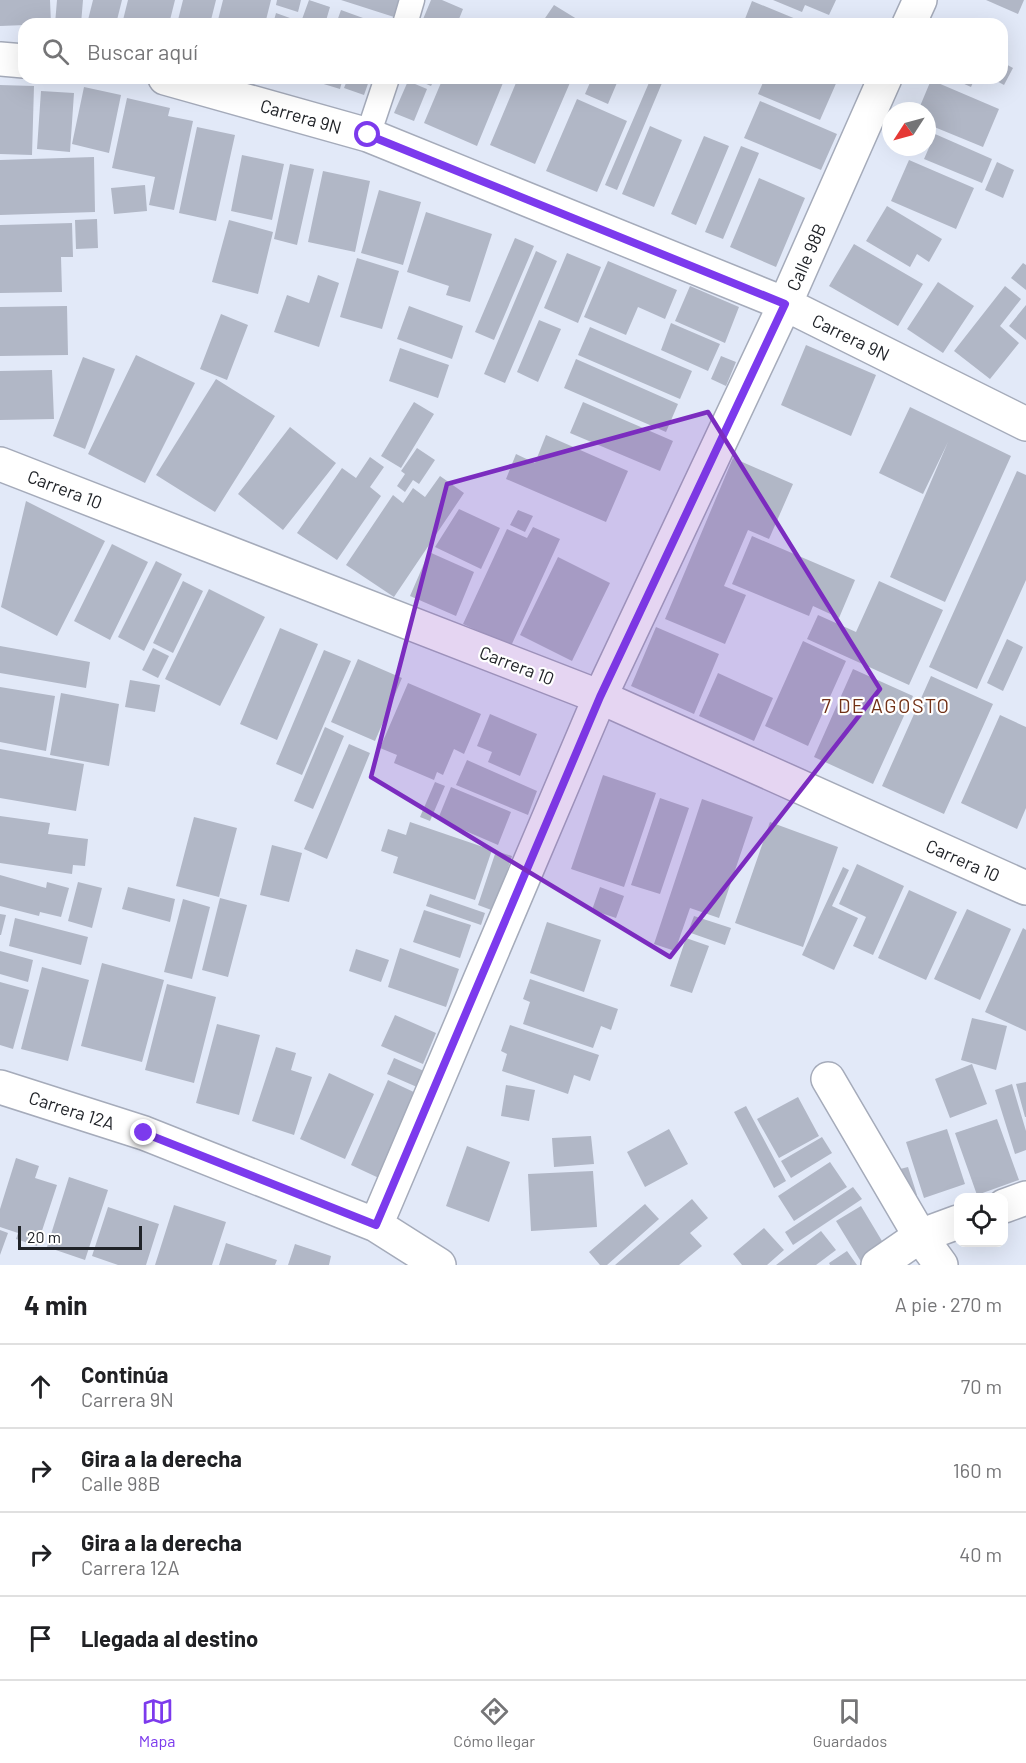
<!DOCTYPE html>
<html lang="es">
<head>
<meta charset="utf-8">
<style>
	body { margin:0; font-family:Barlow,sans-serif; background:#f6f6f6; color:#202124 }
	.controls { position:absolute; right:18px; bottom:18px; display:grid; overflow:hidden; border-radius:12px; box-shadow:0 6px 24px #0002 }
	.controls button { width:54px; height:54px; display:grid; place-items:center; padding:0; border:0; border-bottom:2px solid #e0e0e0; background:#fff; color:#202124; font:30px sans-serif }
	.compass { position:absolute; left:882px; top:102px; width:54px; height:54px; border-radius:50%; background:#fff; box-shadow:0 6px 24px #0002; rotate:234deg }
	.scale { position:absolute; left:18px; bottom:15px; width:124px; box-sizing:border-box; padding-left:6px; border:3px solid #202328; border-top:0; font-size:16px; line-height:21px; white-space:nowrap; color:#202328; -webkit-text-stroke:4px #fff; paint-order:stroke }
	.stop { position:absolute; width:18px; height:18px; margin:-14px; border:4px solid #7c3aed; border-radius:50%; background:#fff }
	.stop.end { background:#7c3aed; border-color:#fff; box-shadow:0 2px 6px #0008 }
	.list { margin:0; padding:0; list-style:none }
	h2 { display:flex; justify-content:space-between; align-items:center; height:78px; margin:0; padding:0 24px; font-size:26px }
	h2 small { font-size:20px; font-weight:400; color:#757577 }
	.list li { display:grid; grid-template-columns:39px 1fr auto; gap:18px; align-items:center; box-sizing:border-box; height:84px; padding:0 24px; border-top:2px solid #e0e0e0 }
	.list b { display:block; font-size:22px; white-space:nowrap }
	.list p { margin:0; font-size:20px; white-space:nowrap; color:#757577 }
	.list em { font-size:20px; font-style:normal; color:#757577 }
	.icon { flex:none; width:33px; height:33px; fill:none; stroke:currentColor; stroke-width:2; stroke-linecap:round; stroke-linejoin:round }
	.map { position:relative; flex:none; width:1026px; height:1265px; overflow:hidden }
	.search { position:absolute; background:#fff; box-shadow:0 6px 24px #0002; left:18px; right:18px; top:18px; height:66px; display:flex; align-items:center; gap:15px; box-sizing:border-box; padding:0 21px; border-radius:18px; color:#757577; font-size:22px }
	.sheet { height:414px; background:#fff }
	nav { display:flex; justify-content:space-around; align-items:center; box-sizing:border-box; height:84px; border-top:2px solid #e0e0e0; background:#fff; font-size:16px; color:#757577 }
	nav a { display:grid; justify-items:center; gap:3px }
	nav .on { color:#7c3aed }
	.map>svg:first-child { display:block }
</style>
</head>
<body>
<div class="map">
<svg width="1026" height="1265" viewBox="0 0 1026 1265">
	<rect width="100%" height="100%" fill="#e2e9f8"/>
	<!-- building -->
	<path fill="#b1b7c6" d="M0 0H50L51 24 0 26Z
		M57 0H83L81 24H55Z
		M93 0H122L116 24H87Z
		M128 0H175L169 24H122Z
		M183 0H216L210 24H177Z
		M223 0H271L265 24H217Z
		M277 0H301L298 12 276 5Z
		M309 0 330 7 325 24H273L276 13 301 22Z
		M341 0H399L394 17Z
		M431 0H442L463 9 457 24H421Z
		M773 0H836L829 15 805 5 802 12Z
		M986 0H1024L1018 14Z
		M752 1 808 24H743Z
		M554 5 585 24H541Z
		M341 10 363 18 361 24H336Z
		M1002 62 1013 68 1004 85 991 78H1002Z
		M318 78H343L340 89 317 82Z
		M348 78H370L364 95 344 88Z
		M412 78H435L431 86Z
		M443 78H505L477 146 424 123Z
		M518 78H572L535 164 490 145Z
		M592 78H619L608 104 585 94Z
		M651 78 662 83 617 190 605 185Z
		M765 78H836L838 79 820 120 758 94Z
		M951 78H975L971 87Z
		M931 80 999 109 983 147 927 124V111H918Z
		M408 81 427 89 414 121 394 113Z
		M0 85 34 86 32 155 0 154Z
		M84 87 121 95 109 153 72 144Z
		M41 91 74 93 70 152 37 149Z
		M127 98 170 108 168 116 193 121 174 210 149 205 155 177 112 168Z
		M577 99 627 121 597 192 546 171Z
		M760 101 837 134 821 170 744 138Z
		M650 126 682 140 654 207 622 194Z
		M197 127 235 135 216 221 179 213Z
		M935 134 992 159 982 183 924 159Z
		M704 136 729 146 696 225 671 214Z
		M741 146 759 153 723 239 705 232Z
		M242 155 284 164 272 220 231 211Z
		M94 157 95 212 0 215V160Z
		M909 160 974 188 956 229 891 201Z
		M997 162 1014 170 1003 198 985 190Z
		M290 164 314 169 297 245 274 239Z
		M323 171 370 181 355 252 308 242Z
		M759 178 805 198 776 267 730 247Z
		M145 185 147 211 114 214 111 188Z
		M379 190 421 202 403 265 361 253Z
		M887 206 942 239 929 262 917 254 910 267 866 241Z
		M426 212 492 234 470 302 446 295 449 286 407 272Z
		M97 219 98 248 76 249 75 220Z
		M229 220 273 232 258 294 212 282Z
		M72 223 73 257H61L62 292 0 293V225Z
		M515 238 534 246 494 340 475 332Z
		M854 244 923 284 898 326 829 286Z
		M536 251 557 261 505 383 484 374Z
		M567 253 601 267 578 323 544 308Z
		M357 258 399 271 382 329 340 317Z
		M608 261 677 290 665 319 638 307 626 335 584 317Z
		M1023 263 1026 265V290L1011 278Z
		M318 275 339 283 319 347 274 332 287 295 309 303Z
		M938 282 974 306 943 353 907 329Z
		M690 286 739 307 725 343 675 321Z
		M1005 286 1021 299 1000 326 1019 343 990 379 954 351Z
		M1026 305V340L1009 326Z
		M67 306 68 355 0 356V307Z
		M409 306 463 326 452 359 397 339Z
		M221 314 248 325 227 380 200 369Z
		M539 320 561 329 538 382 517 372Z
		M671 323 720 344 708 371 661 350Z
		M590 327 692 371 680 399 578 355Z
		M806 345 876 375 851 436 781 405Z
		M400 348 449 365 438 398 389 381Z
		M136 355 195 383 145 483 88 454Z
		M721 356 736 362 726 386 711 379Z
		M83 357 115 369 85 449 53 436Z
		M576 359 678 404 666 432 564 388Z
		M52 370 54 419 0 420V371Z
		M216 379 275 416 215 512 156 475Z
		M414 402 434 414 401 468 381 456Z
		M583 402 673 441 660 471 570 433Z
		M910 407 1011 456 945 602 890 577 948 442 923 494 879 473Z
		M290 427 336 463 283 530 238 494Z
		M546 435 628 471 606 522 506 479 516 454 535 463Z
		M417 448 435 460 419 484 413 480 405 492 397 486 405 474 401 471Z
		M370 457 384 467 370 487 381 496 337 560 297 533 342 468 356 478Z
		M733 458 793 484 769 539 748 530 724 586 746 595 725 644 665 619Z
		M1017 471 1026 475V580L977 689 929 667Z
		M440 476 464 493 394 597 346 565 393 495 403 503 413 488 425 497Z
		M26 501 105 541 57 636 1 607Z
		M459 509 500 528 481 569 435 547Z
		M518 510 533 516 525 532 510 525Z
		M533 527 560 539 511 646 463 624 507 529 527 538Z
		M752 536 855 580 839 618 813 606 809 616 732 584Z
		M112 544 148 562 110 640 74 621Z
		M429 552 474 572 456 616 410 596Z
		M558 557 610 583 572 661 520 635Z
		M156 561 182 574 144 651 118 637Z
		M183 581 203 591 173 653 153 643Z
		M879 581 943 610 909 685 807 639 818 615 856 632Z
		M209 589 265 617 220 706 165 679Z
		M656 627 719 654 694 714 631 686Z
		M280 628 318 644 277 740 240 724Z
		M1007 639 1023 647 1003 691 987 683Z
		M803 641 846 661 808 746 765 726Z
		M0 646 90 662 86 688 0 673Z
		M153 648 169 656 158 678 142 670Z
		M324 650 351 661 302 775 276 764Z
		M358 659 402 678 375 741 331 722Z
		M853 669 913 696 873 784 814 757Z
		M718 673 773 698 754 741 699 716Z
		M931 676 993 704 944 814 882 786Z
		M130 680 160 685 155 712 125 707Z
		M408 683 481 714 464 754 454 749 443 775 437 772 434 780 394 763 397 755 380 748Z
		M0 687 55 696 46 751 0 742Z
		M61 693 119 704 109 766 50 755Z
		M490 714 537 734 520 776 488 762 492 752 477 746Z
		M1000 715 1026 727V808L1017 829 961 803Z
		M325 727 344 736 313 809 294 801Z
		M349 744 370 753 327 859 304 849Z
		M0 749 84 764 76 811 0 798Z
		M467 760 537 791 528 815 456 785Z
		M603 775 656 793 624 887 571 869Z
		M435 782 445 786 430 821 420 817Z
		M451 787 511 812 498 845 438 819Z
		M660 798 689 808 660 894 631 885Z
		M702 799 753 817 719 918 690 908 675 951 654 944Z
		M0 816 50 823 48 834 88 839 85 866 73 865 72 874 0 863Z
		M194 817 237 828 219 897 176 886Z
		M410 822 492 850 475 900 393 873 398 857 381 851 388 829 406 835Z
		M770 822 838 847 803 947 735 923Z
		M272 845 302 853 289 902 260 895Z
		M496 851 512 856 494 911 478 905Z
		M857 864 904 886 873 955 853 946 866 917 839 904Z
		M843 867 849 870 832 906 858 918 834 970 802 955Z
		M0 875 46 888 47 882 69 888 61 917 40 912 39 916 0 906Z
		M78 882 102 888 92 928 68 921Z
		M128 887 175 899 170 922 122 909Z
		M600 887 624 896 616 918 592 910Z
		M909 890 957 912 926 980 878 958Z
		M430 894 485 913 481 925 426 906Z
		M220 898 247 905 228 977 202 970Z
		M183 899 210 907 192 979 164 972Z
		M967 909 1011 929 980 1000 934 979Z
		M424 910 471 925 460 958 413 942Z
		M0 914 6 915 1 935H0Z
		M694 916 731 928 725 945 688 932Z
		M15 918 88 937 81 965 9 946Z
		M547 922 601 940 584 992 530 973Z
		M1023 928 1026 930V1031L985 1012Z
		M686 938 709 946 692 993 670 986Z
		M400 948 459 969 446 1007 388 987Z
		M356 949 389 960 381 982 349 971Z
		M0 951 33 960 28 982 0 974Z
		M102 963 164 980 142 1062 81 1046Z
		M42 967 89 980 68 1061 21 1049Z
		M530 979 618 1009 611 1030 601 1026 593 1048 523 1024 530 1002 523 999Z
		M0 982 29 990 13 1049 0 1045Z
		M167 984 216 997 194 1083 145 1070Z
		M395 1015 436 1033 423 1064 381 1046Z
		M972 1018 1007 1026 996 1070 961 1060Z
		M217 1024 260 1035 239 1115 196 1103Z
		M510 1025 599 1055 590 1081 574 1075 568 1094 502 1071 507 1054 501 1051Z
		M276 1047 296 1053 291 1070 312 1077 294 1135 252 1121Z
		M394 1058 424 1071 417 1087 387 1074Z
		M972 1064 987 1104 950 1118 935 1079Z
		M329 1073 374 1094 345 1159 300 1139Z
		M388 1080 418 1094 381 1179 351 1165Z
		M1026 1082V1117H1025L1016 1084Z
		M1012 1084 1026 1131V1150L1015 1154 995 1090Z
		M506 1085 535 1090 529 1121 501 1116Z
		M798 1097 819 1136 779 1158 757 1119Z
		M746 1106 786 1181 774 1188 734 1112Z
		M997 1119 1019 1180 977 1195 955 1133Z
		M669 1129 688 1164 645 1187 627 1152Z
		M947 1129 965 1184 924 1198 906 1142Z
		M591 1136 594 1164 554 1167 552 1138Z
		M822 1137 832 1153 791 1178 781 1161Z
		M467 1146 510 1162 489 1222 446 1206Z
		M16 1158 39 1166 35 1178 57 1185 37 1246 16 1239 18 1233 0 1227V1209Z
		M830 1162 847 1187 794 1221 778 1196Z
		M908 1167 917 1195 901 1199 892 1171Z
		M593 1171 597 1227 531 1231 528 1174Z
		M69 1177 108 1190 85 1260 47 1247Z
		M853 1187 862 1199 793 1245 785 1232Z
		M692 1199 708 1218 690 1233 702 1246 679 1265H615Z
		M645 1204 659 1219 607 1265H600L589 1252Z
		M174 1205 226 1222 212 1265H155Z
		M861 1206 888 1251 863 1265 836 1221Z
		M108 1207 159 1224 146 1265H118L92 1256Z
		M764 1228 784 1250 767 1265H742L733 1254Z
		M0 1230 8 1233 0 1255Z
		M821 1231 836 1250 816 1265H776Z
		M226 1243 277 1260 275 1265H219Z
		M295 1244 331 1256 329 1265H288Z
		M847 1251 857 1265H830L829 1263Z"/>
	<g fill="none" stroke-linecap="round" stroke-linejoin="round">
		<!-- lane casing -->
		<g stroke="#a5abba" stroke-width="27">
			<path id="lane" d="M405 24 412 0
				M368 135 387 78"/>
		</g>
		<!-- street casing -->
		<g stroke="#a5abba" stroke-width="36">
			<path id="street" d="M909 24 920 0
				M0 59 24 61
				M165 78 368 135 785 304 1026 424
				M0 464 600 697 1026 888
				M828 1079 920 1236 941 1265
				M0 1087 144 1133 376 1225 439 1265
				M1004 1206 1026 1198
				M376 1225 600 697 785 304 885 78
				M878 1265 920 1236 958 1222"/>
		</g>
		<!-- lane -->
		<use href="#lane" stroke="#fff" stroke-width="24"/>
		<!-- street -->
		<use href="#street" stroke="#fff" stroke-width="33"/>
	</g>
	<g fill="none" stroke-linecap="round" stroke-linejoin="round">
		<!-- route -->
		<path stroke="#7c3aed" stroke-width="8" d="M144 1133 376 1225 600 697 785 304 368 135"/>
	</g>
	<!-- marked area -->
	<path fill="#7b2cbf" fill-opacity="0.2" stroke="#7b2cbf" stroke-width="4.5" stroke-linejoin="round" d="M708 412 880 689 670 957 371 777 447 484Z"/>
	<g text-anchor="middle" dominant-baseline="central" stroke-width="4.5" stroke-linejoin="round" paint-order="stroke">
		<!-- street labels -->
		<g font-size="18" fill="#202328" stroke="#fff">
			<text transform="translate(301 116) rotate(16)">Carrera 9N</text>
			<text transform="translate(806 257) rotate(-66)">Calle 98B</text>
			<text transform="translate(851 337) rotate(26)">Carrera 9N</text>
			<text transform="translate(65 489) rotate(21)">Carrera 10</text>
			<text transform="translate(517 665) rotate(21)">Carrera 10</text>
			<text transform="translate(963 860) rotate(24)">Carrera 10</text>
			<text transform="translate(72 1110) rotate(18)">Carrera 12A</text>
		</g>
		<!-- neighbourhood labels -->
		<g font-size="20" letter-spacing="1.5" fill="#723117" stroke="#fff">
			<text x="886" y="705">7 DE AGOSTO</text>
		</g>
	</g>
</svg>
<div class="controls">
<button><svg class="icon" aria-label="locate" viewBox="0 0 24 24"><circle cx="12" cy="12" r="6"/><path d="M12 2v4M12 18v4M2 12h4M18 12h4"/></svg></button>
</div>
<svg class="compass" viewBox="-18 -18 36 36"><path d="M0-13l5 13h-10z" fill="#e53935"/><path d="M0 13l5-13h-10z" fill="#757577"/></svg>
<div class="scale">20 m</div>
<div class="stop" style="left:368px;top:135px"></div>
<div class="stop end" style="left:144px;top:1133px"></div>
<div class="search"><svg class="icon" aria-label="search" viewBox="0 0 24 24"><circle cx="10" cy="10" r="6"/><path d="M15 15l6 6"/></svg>Buscar aquí</div>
</div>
<section class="sheet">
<h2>4 min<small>A pie · 270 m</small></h2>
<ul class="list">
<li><svg class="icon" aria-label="ahead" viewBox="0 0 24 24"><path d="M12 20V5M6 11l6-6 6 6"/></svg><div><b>Continúa</b><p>Carrera 9N</p></div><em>70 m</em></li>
<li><svg class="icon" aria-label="right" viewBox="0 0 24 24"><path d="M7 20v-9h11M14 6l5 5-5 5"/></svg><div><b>Gira a la derecha</b><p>Calle 98B</p></div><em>160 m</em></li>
<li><svg class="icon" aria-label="right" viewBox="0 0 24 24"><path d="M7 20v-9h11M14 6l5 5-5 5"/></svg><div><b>Gira a la derecha</b><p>Carrera 12A</p></div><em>40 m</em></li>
<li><svg class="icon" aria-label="arrive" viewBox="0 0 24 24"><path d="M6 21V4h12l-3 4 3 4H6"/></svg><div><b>Llegada al destino</b></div></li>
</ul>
</section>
<nav>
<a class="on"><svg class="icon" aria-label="map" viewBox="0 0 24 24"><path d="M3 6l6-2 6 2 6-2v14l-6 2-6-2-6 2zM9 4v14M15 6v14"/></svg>Mapa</a>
<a><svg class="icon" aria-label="directions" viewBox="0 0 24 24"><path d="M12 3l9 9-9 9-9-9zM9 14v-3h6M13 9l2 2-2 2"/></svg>Cómo llegar</a>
<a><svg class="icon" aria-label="saved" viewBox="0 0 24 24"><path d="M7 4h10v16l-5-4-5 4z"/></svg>Guardados</a>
</nav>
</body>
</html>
